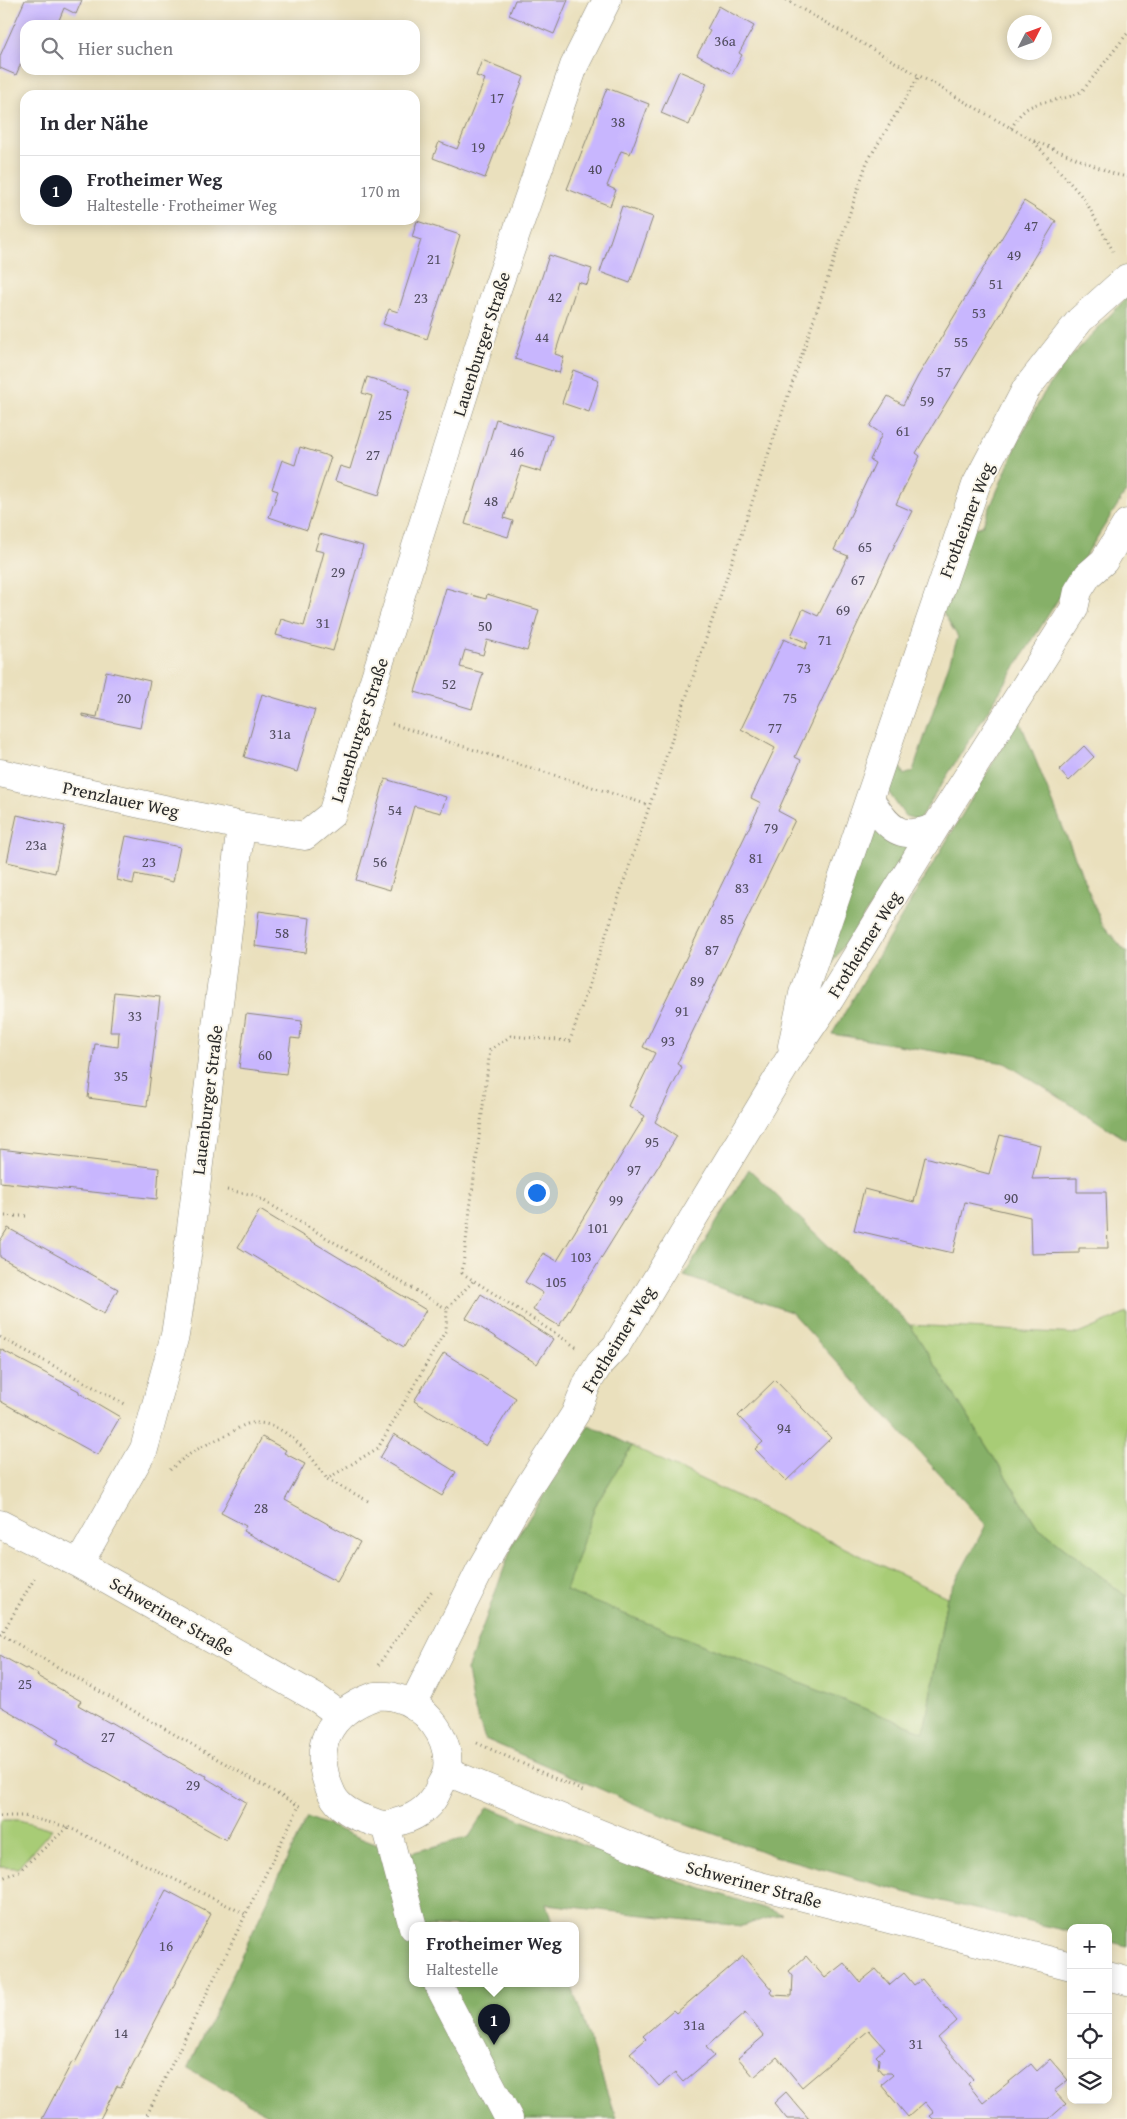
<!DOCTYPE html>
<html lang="de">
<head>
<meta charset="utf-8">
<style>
	body { margin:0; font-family:"Gentium Book Plus",serif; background:#f2f2f3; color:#2b2b33 }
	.controls { position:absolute; right:15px; bottom:15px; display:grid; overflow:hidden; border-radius:10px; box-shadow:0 2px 12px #0003 }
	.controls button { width:45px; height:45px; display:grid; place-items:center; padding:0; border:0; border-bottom:1px solid #e1e1e2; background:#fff; color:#2b2b33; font:25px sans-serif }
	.compass { position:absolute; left:1007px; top:15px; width:45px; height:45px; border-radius:50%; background:#fff; box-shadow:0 2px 12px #0003; rotate:48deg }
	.you { position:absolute; left:536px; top:1192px; width:18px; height:18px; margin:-12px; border:4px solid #fff; border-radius:50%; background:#1a73e8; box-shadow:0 0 0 8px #1a73e833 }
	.badge { display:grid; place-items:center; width:32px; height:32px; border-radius:50%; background:#111827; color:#fff; font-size:16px; font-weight:700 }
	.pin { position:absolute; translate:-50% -41px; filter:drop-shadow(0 1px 2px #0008) }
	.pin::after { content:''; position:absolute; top:26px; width:18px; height:15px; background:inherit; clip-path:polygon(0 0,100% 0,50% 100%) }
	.popup { position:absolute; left:409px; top:1922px; width:170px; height:65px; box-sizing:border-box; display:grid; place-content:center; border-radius:10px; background:#fff; filter:drop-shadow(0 1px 4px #0005); font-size:16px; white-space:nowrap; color:#7c7c81 }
	.popup b { font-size:19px; color:#2b2b33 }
	.popup::after { content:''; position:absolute; left:50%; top:100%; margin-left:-10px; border:10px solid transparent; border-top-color:#fff }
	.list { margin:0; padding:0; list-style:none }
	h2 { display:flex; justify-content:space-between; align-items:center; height:65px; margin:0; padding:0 20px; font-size:21px }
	h2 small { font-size:16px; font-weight:400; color:#7c7c81 }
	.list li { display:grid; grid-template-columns:32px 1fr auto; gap:15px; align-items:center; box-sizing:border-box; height:70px; padding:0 20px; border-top:1px solid #e1e1e2 }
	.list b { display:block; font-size:19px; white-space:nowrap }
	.list p { margin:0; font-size:16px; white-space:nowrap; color:#7c7c81 }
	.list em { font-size:16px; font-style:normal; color:#7c7c81 }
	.icon { flex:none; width:28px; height:28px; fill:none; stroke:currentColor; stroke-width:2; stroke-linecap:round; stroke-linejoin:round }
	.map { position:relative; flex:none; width:1127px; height:2119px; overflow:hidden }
	.search { position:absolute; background:#fff; box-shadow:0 2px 12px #0003; left:20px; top:20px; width:400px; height:55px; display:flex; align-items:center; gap:12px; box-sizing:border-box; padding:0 18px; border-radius:15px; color:#7c7c81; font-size:19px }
	.panel { position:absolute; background:#fff; box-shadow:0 2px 12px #0003; left:20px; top:90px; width:400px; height:135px; border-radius:15px }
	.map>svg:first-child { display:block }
</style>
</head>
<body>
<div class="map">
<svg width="1127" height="2119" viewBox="0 0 1127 2119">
	<rect width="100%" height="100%" fill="#fbf7ec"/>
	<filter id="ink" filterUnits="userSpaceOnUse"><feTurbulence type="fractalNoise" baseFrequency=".02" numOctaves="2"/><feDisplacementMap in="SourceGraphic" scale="10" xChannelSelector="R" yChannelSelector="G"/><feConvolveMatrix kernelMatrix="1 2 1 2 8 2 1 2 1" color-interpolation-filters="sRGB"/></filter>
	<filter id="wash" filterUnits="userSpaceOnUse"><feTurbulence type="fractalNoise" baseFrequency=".0096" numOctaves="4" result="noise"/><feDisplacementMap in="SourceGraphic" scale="20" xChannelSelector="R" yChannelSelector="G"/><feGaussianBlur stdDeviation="1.12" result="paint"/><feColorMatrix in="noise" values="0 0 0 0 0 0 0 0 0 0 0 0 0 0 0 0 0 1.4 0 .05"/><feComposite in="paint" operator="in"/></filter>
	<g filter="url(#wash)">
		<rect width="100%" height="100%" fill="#eae0bd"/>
		<!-- green -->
		<path fill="#a8cc76" stroke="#6a7c50" d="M1127 1313V1597L1037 1526 910 1325 1078 1334Z
			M632 1446 947 1597 924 1732 565 1591 595 1506Z
			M0 1820H19L52 1829 18 1868 0 1867Z"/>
		<!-- forest -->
		<path fill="#86b067" stroke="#586e49" d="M1127 297V490L919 820 905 816 887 790 895 756 904 775 913 771 958 637 942 611 969 530 982 526 1019 440 1044 393 1067 361Z
			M1019 719 1102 924 1127 953V1140L1005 1063 832 1034Z
			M868 820 914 842 823 976Z
			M749 1169 910 1325 1037 1526 1127 1597V1946L1108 1941V1928H1071V1932L908 1893 775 1856 651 1811 485 1739 472 1702 467 1670 514 1541 589 1425 632 1446 595 1506 566 1591 924 1732 947 1597 986 1525 791 1312 684 1276Z
			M488 1807 668 1878 782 1914 741 1926 546 1904 553 1926H413V1984H571L616 2119H276L188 2069 307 1817 403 1855 469 1837Z"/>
		<g id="blocks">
			<!-- building -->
			<path fill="#c8b6fe" d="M25 0H82L76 14 64 8 57 25H25V54L16 75 0 68V56Z
				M515 0H568L554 34 509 15Z
				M719 6 754 26 739 53 742 55 732 74 697 55 710 31 707 29Z
				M482 60 524 77 485 178 433 158 439 142 457 149 485 79 476 76Z
				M679 71 707 83 689 125 661 113Z
				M607 88 649 104 630 154 621 151 607 186 616 190 610 206 567 189Z
				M1024 201 1056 221 916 453 920 456 896 504 912 511 896 542 795 757 801 760 778 811 795 820 677 1064 682 1067 655 1122 677 1136 559 1326 533 1310 543 1293 525 1282 543 1253 557 1261 645 1116 629 1106 655 1053 643 1047 761 803 751 798 775 748 741 729 784 639 805 649 808 643 791 636 803 609 818 616 848 556 834 550 875 463 870 460 882 434 870 426 888 396 903 405 918 376Z
				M622 206 653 217 630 283 600 272Z
				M417 221 460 235 427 339 383 324 389 309 398 312 421 240 412 237Z
				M549 255 592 269 587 285 578 282 555 354 564 357 559 373 515 359Z
				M573 370 599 380 589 412 562 403Z
				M367 377 410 390 379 495 335 481 340 466 350 469 372 396 362 393Z
				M496 419 552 436 541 472 521 466 504 518 513 521 508 537 465 524Z
				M300 447 331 457 307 530 269 517 278 491 272 489 282 460 295 465Z
				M320 534 363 546 333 651 276 635 281 619 304 626 324 552 315 550Z
				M446 588 486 599 487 594 539 610 527 651 487 640 483 655 465 650 460 667 483 673 472 709 415 692Z
				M106 671 150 681 140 728 82 716V714L97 717Z
				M262 694 315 710 297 772 244 757Z
				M1084 746 1094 757 1069 781 1059 770Z
				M385 779 446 797 441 813 414 806 390 890 356 880Z
				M17 815 65 826 55 873 7 862Z
				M126 836 180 847 173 882 135 874 133 884 117 880Z
				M259 911 310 918 306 953 255 946Z
				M114 992 160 997 147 1106 88 1098 95 1044 118 1047 119 1032H110Z
				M246 1014 302 1021 300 1039 291 1038 286 1074 239 1068Z
				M1000 1135 1040 1145 1032 1179 1077 1178V1192H1106L1108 1248H1079V1253L1031 1254 1030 1217 965 1202 953 1253 854 1230 864 1189 914 1202 925 1157 989 1174Z
				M0 1149 159 1168 157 1199 0 1182Z
				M260 1210 426 1310 404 1347 238 1247Z
				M8 1228 118 1289 104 1314 0 1257V1241Z
				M481 1294 553 1339 537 1364 466 1318Z
				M0 1349 79 1391V1393L120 1417 98 1455 0 1401Z
				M444 1353 516 1398 486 1446 414 1401Z
				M775 1380 831 1438 786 1481 755 1449 763 1442 738 1416Z
				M394 1434 456 1472 442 1496 380 1458Z
				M262 1437 286 1450 284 1453 305 1464 285 1500 360 1542 337 1582 243 1531 246 1526 221 1513Z
				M0 1655 25 1669 27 1668 38 1674 37 1676 81 1701 78 1705 110 1723 111 1722 194 1771 207 1776 206 1778 246 1802 226 1840 56 1744 59 1740 0 1706Z
				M166 1890 211 1914 121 2087 117 2086 100 2119H42L72 2062 75 2063Z
				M743 1956 772 1990 770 1992 772 1995 792 1996 793 1976 789 1971 806 1956 825 1978 844 1963 860 1982 876 1969 890 1985 904 1973 914 1985 922 1979 957 2021 938 2038 973 2079 968 2084 983 2103 1031 2064 1037 2071 1050 2059 1068 2080 1054 2091 1066 2104 1049 2119H933L930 2116 934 2113 925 2102 908 2117 881 2085 893 2075 891 2073H882L878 2068 879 2059 876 2056 885 2048 869 2030 802 2087 777 2057 754 2077 738 2058 764 2036 745 2013 706 2047 714 2056 683 2082 675 2073 659 2086 630 2053 646 2039 643 2036 673 2010 676 2013Z
				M786 2092 809 2119H787L774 2103Z"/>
		</g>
	</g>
	<g filter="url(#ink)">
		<use href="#blocks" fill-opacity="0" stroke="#8a8674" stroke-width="1"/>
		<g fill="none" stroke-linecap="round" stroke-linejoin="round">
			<!-- minor casing -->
			<g stroke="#8a8674" stroke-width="29">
				<path id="minor" d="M0 773 241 826
					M870 799C878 812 890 832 907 833 916 834 926 830 935 828
					M792 1046 803 994 976 485 1026 389 1080 320 1127 278
					M0 1524 79 1564 318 1699 340 1715
					M79 1564 144 1449 175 1335 190 1236 241 826 305 836 332 814 495 295 574 66 607 0
					M375 1696C381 1696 388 1695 394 1697 426 1705 451 1737 447 1770 446 1776 442 1782 439 1788 432 1805 419 1816 401 1821 396 1822 391 1825 386 1825 380 1825 373 1822 368 1820 355 1817 338 1807 332 1794 310 1747 328 1713 375 1696Z
					M413 1704 480 1570 525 1492 575 1414 588 1382 600 1363 616 1346 790 1058 830 999 935 828 1074 609 1078 591 1088 575 1104 561 1127 523
					M447 1772 675 1864 1071 1966
					M386 1825 413 1927
					M1108 1976 1127 1981
					M438 1984 509 2119"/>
			</g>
			<!-- path -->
			<path stroke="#8a8674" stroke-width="3" stroke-dasharray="1 4" stroke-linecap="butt" d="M786 0 1032 140 1114 174 1127 177
				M1011 128C1015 123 1018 116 1023 112 1036 98 1066 103 1083 90L1127 34
				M1034 142 1085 200 1113 251
				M392 724 649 805
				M227 1190 254 1195 447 1309
				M0 1216H29
				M0 1337 125 1404
				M576 1347 462 1273 490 1050 511 1036 570 1041 867 162 919 76
				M170 1470C188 1453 202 1446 225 1436 233 1432 244 1423 253 1423 285 1421 311 1455 327 1479
				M368 1501 327 1479 378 1448 446 1330 447 1309 474 1280
				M0 1634 299 1806 303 1805
				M1 1635 36 1576
				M378 1665 433 1589
				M477 1743 585 1792
				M0 1816H24L68 1827 247 1915
				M0 1879 19 1871 68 1827
				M145 2119 299 1806"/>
			<!-- minor -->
			<use href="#minor" stroke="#fff" stroke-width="28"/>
		</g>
	</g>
	<g text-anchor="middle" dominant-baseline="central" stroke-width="4" stroke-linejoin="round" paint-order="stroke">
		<!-- number labels -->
		<g font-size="15" fill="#524e60">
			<text x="725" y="40">36a</text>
			<text x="497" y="97">17</text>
			<text x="618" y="121">38</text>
			<text x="478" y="146">19</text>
			<text x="595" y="168">40</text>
			<text x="1031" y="225">47</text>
			<text x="1014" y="254">49</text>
			<text x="434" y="258">21</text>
			<text x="996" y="283">51</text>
			<text x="555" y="296">42</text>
			<text x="421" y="297">23</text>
			<text x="979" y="312">53</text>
			<text x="542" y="336">44</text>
			<text x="961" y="341">55</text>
			<text x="944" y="371">57</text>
			<text x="927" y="400">59</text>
			<text x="385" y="414">25</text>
			<text x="903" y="430">61</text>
			<text x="517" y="451">46</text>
			<text x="373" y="454">27</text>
			<text x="491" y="500">48</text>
			<text x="865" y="546">65</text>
			<text x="338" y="571">29</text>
			<text x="858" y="579">67</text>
			<text x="843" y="609">69</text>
			<text x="323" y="622">31</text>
			<text x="485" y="625">50</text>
			<text x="825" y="639">71</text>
			<text x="804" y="667">73</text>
			<text x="449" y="683">52</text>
			<text x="124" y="697">20</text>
			<text x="790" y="697">75</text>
			<text x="775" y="727">77</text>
			<text x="280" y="733">31a</text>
			<text x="395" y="809">54</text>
			<text x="771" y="827">79</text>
			<text x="36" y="844">23a</text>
			<text x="756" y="857">81</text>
			<text x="149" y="861">23</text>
			<text x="380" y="861">56</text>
			<text x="742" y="887">83</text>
			<text x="727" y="918">85</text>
			<text x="282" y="932">58</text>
			<text x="712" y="949">87</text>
			<text x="697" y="980">89</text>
			<text x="682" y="1010">91</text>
			<text x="135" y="1015">33</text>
			<text x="668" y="1040">93</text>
			<text x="265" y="1054">60</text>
			<text x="121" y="1075">35</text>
			<text x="652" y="1141">95</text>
			<text x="634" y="1169">97</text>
			<text x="1011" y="1197">90</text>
			<text x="616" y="1199">99</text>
			<text x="598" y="1227">101</text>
			<text x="581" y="1256">103</text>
			<text x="556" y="1281">105</text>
			<text x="784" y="1427">94</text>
			<text x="261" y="1507">28</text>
			<text x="25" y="1683">25</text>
			<text x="108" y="1736">27</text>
			<text x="193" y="1784">29</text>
			<text x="166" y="1945">16</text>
			<text x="694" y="2024">31a</text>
			<text x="121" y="2032">14</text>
			<text x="916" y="2043">31</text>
		</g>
		<!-- street labels -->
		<g font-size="18" fill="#2b2b2b" stroke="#fbf7ec">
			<text transform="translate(481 344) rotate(-72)">Lauenburger Straße</text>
			<text transform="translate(966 520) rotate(-69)">Frotheimer Weg</text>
			<text transform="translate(359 730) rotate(-72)">Lauenburger Straße</text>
			<text transform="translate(121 799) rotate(12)">Prenzlauer Weg</text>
			<text transform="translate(864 944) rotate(-58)">Frotheimer Weg</text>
			<text transform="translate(207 1100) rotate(-83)">Lauenburger Straße</text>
			<text transform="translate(618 1339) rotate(-58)">Frotheimer Weg</text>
			<text transform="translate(172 1616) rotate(30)">Schweriner Straße</text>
			<text transform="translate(754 1884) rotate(15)">Schweriner Straße</text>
		</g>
	</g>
</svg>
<div class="controls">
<button>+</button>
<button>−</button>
<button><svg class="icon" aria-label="locate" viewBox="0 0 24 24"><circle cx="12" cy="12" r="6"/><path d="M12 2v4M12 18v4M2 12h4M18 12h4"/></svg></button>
<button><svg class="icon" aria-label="layers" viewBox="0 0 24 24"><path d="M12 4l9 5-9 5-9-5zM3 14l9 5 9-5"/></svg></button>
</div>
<svg class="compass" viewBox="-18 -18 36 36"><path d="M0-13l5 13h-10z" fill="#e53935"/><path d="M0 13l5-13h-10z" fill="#7c7c81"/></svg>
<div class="you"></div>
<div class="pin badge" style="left:494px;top:2045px">1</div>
<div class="popup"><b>Frotheimer Weg</b>Haltestelle</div>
<div class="search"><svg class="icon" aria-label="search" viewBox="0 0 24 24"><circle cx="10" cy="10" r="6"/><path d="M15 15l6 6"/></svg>Hier suchen</div>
<section class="panel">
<h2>In der Nähe<small></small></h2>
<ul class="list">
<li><span class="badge">1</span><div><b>Frotheimer Weg</b><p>Haltestelle · Frotheimer Weg</p></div><em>170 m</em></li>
</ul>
</section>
</div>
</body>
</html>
